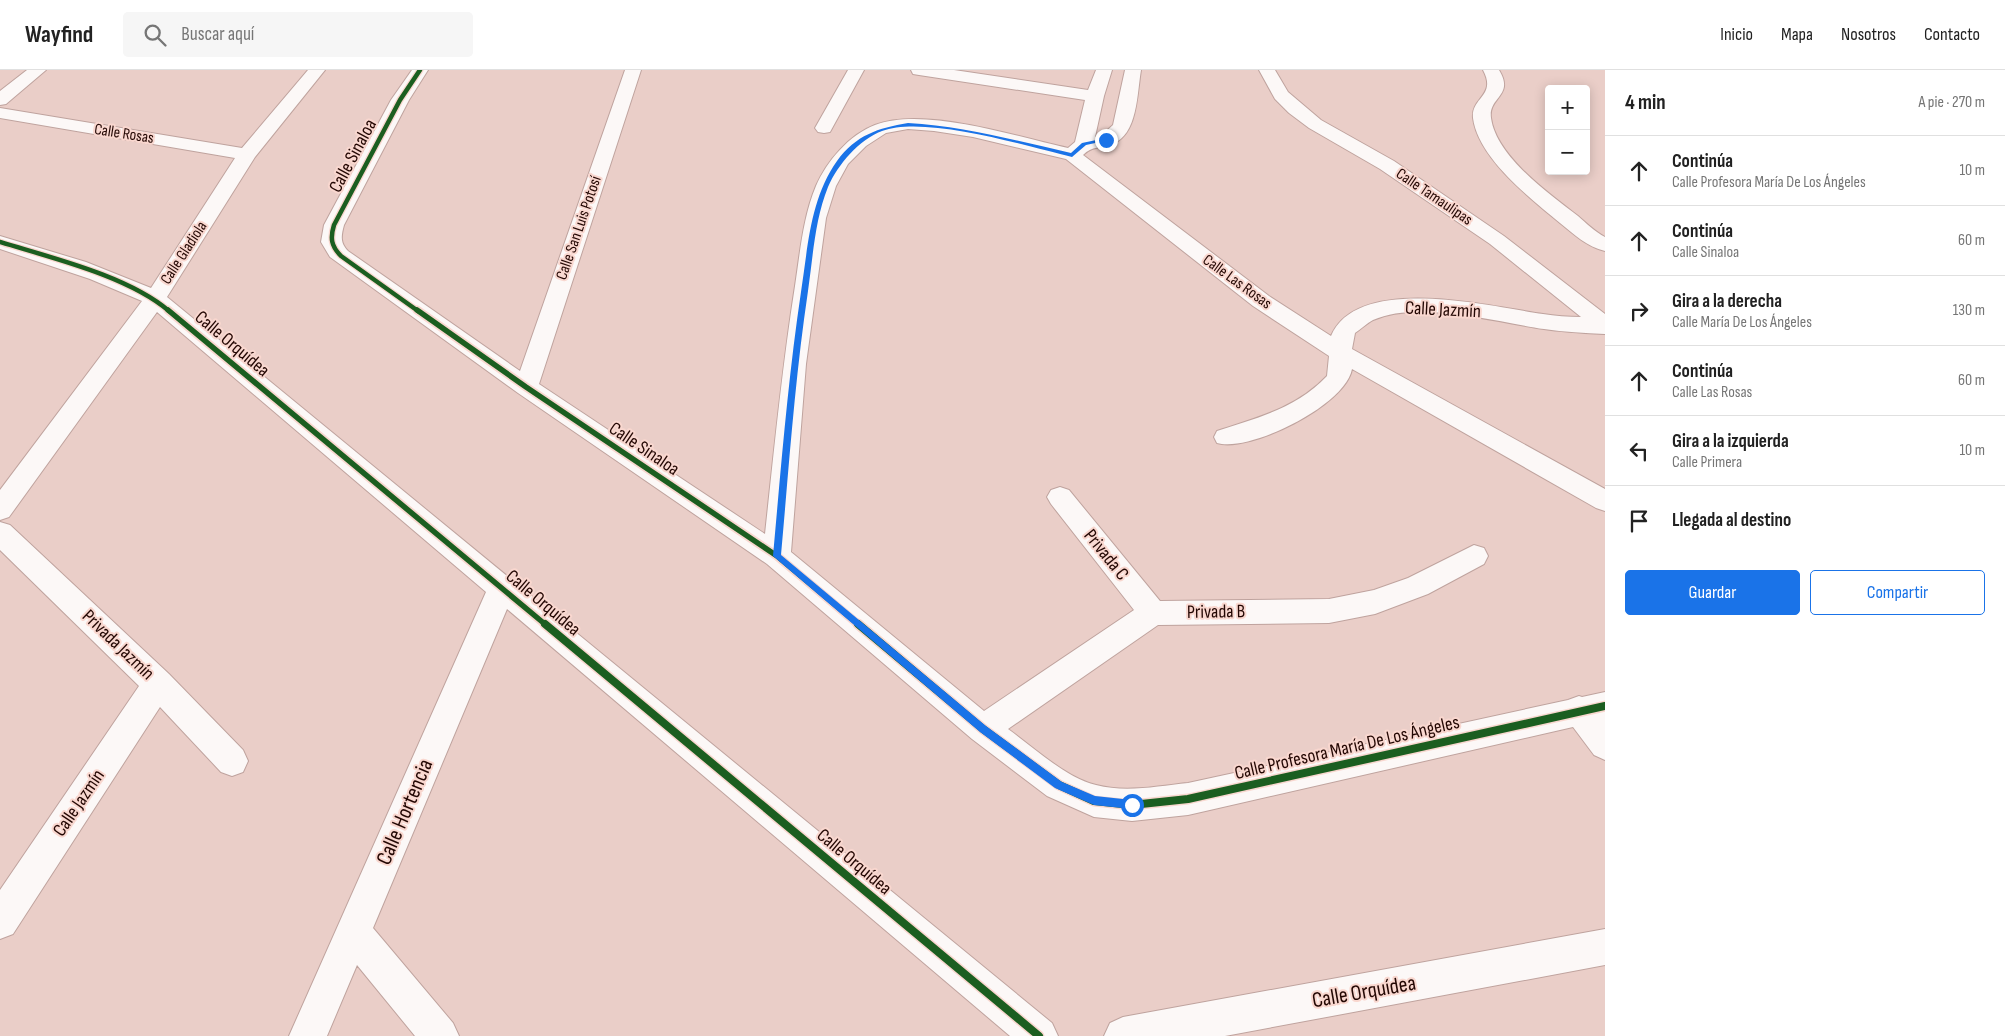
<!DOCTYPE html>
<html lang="es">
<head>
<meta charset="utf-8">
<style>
	body { margin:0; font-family:"Sofia Sans Condensed",sans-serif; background:#f6f6f6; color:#222 }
	.controls { position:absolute; right:15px; top:15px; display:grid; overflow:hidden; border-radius:5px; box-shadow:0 2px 12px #0003 }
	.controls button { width:45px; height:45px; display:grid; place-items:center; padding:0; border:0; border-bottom:1px solid #e0e0e0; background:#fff; color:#222; font:25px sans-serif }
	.stop { position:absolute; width:15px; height:15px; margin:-11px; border:4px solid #1a73e8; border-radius:50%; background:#fff }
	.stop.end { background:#1a73e8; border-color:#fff; box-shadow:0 1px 5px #0008 }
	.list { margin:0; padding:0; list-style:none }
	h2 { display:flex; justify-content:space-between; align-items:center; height:65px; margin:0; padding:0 20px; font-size:21px }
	h2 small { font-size:16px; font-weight:400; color:#767676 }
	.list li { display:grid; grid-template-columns:32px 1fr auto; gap:15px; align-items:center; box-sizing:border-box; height:70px; padding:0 20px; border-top:1px solid #e0e0e0 }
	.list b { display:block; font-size:19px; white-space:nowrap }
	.list p { margin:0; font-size:16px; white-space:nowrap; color:#767676 }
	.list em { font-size:16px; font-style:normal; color:#767676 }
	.actions { display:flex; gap:10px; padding:15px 20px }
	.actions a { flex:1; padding:11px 0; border:1px solid #1a73e8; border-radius:5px; text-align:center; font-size:18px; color:#1a73e8 }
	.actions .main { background:#1a73e8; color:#fff }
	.icon { flex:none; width:28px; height:28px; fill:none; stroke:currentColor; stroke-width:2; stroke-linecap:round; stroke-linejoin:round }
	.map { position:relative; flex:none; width:1605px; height:966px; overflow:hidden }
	header { display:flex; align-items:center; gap:30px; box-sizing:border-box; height:70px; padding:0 25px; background:#fff; border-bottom:1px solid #e0e0e0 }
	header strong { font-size:24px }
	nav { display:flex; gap:28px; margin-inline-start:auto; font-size:18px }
	.search { width:350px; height:45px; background:#f6f6f6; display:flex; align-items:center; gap:12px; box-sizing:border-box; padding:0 18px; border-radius:5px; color:#767676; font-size:19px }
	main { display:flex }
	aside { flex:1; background:#fff }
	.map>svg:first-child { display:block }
</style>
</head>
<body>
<header>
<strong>Wayfind</strong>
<div class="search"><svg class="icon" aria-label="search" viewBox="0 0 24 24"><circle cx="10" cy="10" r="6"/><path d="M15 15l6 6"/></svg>Buscar aquí</div>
<nav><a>Inicio</a><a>Mapa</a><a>Nosotros</a><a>Contacto</a></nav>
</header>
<main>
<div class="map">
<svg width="1605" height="966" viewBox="0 0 1605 966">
	<rect width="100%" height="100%" fill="#eacec8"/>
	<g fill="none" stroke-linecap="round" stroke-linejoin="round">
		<!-- street casing -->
		<g stroke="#bfa39e" stroke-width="2">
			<path id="street" d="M27 0H46L6 34 0 35V21Z
				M308 0H325L255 87 167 227 1052 953 1058 966H1010L507 539 373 858 453 953 459 966H415L357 895 327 966H289L486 522 157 242 9 447 0 450V420L142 231 90 209 0 179V166L86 192 151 218 235 88 0 48V38L242 78Z
				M412 0H428L409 30 344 155C341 166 340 173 348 181L520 301 625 0H641L539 314 765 464C774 381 782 298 795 216 800 183 803 147 816 116 827 91 849 65 875 55 924 36 1017 67 1068 78L1075 72 1085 30 919 5 913 4 911 0H954L1088 20 1096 0H1112L1104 26 1095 67 1102 65 1113 55 1125 0H1141C1137 23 1138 65 1112 74 1101 78 1092 76 1083 85L1269 226 1331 266C1358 203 1492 237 1543 244 1555 246 1568 247 1581 247L1490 174 1380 99 1309 58 1289 43 1275 29 1259 0H1275L1288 22 1321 50 1394 91 1504 166 1605 244V264C1585 263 1564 262 1544 259 1496 252 1419 230 1373 250 1367 253 1361 259 1355 263L1352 279 1605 419V441L1596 438 1352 299C1346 335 1249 383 1217 373L1214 367 1217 361C1257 348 1297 338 1327 306L1329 286 1253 236 1066 89 973 67 934 61 908 59 886 63 866 76 848 94 836 116 826 148 806 294 791 482 984 641 1134 540 1051 434 1047 427 1051 420 1060 417 1069 420 1160 531 1329 529 1374 520 1408 508 1474 475 1484 478 1488 486 1484 494 1428 524 1375 544 1329 553 1158 555 1008 659C1033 677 1066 708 1096 715 1126 723 1158 716 1188 713L1568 630 1579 626 1582 627 1605 622V690L1594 685 1573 657 1188 745 1132 751 1094 747 1047 726 972 669 767 494 518 323 330 187 321 172 324 155 391 30Z
				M848 0H864L830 62 824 63 818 62 815 58Z
				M1483 0H1499C1515 26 1488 27 1491 48 1496 86 1549 124 1578 146 1586 153 1595 162 1605 167V181C1587 177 1574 164 1560 153 1531 129 1478 88 1473 48 1471 27 1497 26 1483 0Z
				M0 452 10 455 169 604 243 680 248 691 243 702 232 706 221 702 160 637 13 864 0 869V820L139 616 0 480Z
				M1605 859V895L1225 966H1104L1110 953 1123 947Z"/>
		</g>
		<!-- street -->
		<use href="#street" fill="#fcf8f7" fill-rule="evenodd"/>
		<!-- cycleway-far2 casing -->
		<g stroke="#f9d7cf" stroke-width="7">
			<path id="cycleway-far2" d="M0 172C52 188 128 206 169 241
				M418 241 341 186C331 176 330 168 334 155L400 30 420 0"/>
		</g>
		<!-- cycleway-far1 casing -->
		<g stroke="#f9d7cf" stroke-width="9">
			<path id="cycleway-far1" d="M168 240 546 555
				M417 240 526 317 777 486 859 555"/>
		</g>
		<!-- cycleway casing -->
		<g stroke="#f9d7cf" stroke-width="11">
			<path id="cycleway" d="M545 554 1039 966
				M858 554 983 659 1059 715 1094 731 1132 735 1188 729 1605 636"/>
		</g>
		<!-- cycleway-far2 -->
		<use href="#cycleway-far2" stroke="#1b5e20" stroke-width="4.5"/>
		<!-- cycleway-far1 -->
		<use href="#cycleway-far1" stroke="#1b5e20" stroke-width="5.5"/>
		<!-- cycleway -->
		<use href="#cycleway" stroke="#1b5e20" stroke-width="8"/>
	</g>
	<!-- route -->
	<path fill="#1a73e8" d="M908 53C963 56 1017 71 1071 83L1082 73 1106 68 1109 70 1086 75 1072 87C1026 76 925 45 882 61 859 70 838 94 828 117 815 149 813 186 808 221 795 308 789 396 781 485L986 656 1062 712 1095 726 1132 730 1137 735 1132 739 1094 735 1055 718 980 662 773 486C781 397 788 309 801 222 808 177 810 129 837 91 856 65 878 58 908 53Z"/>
	<g text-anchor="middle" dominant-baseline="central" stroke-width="4" stroke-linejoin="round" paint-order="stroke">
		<!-- far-street labels -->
		<g font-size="16" fill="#230703" stroke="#f9d7cf">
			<text transform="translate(124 64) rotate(9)">Calle Rosas</text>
			<text transform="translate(1434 127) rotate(34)">Calle Tamaulipas</text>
			<text transform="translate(579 158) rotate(-71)">Calle San Luis Potosí</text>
			<text transform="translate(184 183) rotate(-57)">Calle Gladiola</text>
			<text transform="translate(1237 212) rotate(36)">Calle Las Rosas</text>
		</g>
		<!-- street labels -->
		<g font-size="19" fill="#230703" stroke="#f9d7cf">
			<text transform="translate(353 86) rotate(-62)">Calle Sinaloa</text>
			<text transform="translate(1443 240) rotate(3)">Calle Jazmín</text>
			<text transform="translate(232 274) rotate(40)">Calle Orquídea</text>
			<text transform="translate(644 379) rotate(34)">Calle Sinaloa</text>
			<text transform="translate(1106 485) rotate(51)">Privada C</text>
			<text transform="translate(543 533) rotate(40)">Calle Orquídea</text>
			<text transform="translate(1216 542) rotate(-1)">Privada B</text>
			<text transform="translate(118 575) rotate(44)">Privada Jazmín</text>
			<text transform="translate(1347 678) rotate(-13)">Calle Profesora María De Los Ángeles</text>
			<text transform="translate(79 733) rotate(-56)">Calle Jazmín</text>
			<text transform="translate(854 792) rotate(40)">Calle Orquídea</text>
		</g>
		<!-- near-street labels -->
		<g font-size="22" fill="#230703" stroke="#f9d7cf">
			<text transform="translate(405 742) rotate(-67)">Calle Hortencia</text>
			<text transform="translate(1364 922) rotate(-10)">Calle Orquídea</text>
		</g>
	</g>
</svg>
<div class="controls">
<button>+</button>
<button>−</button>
</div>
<div class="stop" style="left:1132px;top:735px"></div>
<div class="stop end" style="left:1106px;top:70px"></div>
</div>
<aside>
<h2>4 min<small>A pie · 270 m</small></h2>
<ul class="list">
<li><svg class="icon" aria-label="ahead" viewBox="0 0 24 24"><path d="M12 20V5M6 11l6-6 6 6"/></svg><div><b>Continúa</b><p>Calle Profesora María De Los Ángeles</p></div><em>10 m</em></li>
<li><svg class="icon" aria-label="ahead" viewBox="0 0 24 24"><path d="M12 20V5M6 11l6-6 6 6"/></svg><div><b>Continúa</b><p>Calle Sinaloa</p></div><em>60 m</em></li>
<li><svg class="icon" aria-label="right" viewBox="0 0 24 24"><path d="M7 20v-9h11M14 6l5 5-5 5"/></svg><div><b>Gira a la derecha</b><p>Calle María De Los Ángeles</p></div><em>130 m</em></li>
<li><svg class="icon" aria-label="ahead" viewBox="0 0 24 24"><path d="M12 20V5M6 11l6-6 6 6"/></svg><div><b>Continúa</b><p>Calle Las Rosas</p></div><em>60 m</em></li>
<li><svg class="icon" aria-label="left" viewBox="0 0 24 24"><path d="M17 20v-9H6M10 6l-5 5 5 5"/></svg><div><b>Gira a la izquierda</b><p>Calle Primera</p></div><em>10 m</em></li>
<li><svg class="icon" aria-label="arrive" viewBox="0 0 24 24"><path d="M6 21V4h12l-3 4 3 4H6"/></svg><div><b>Llegada al destino</b></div></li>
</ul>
<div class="actions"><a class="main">Guardar</a><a>Compartir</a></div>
</aside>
</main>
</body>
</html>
